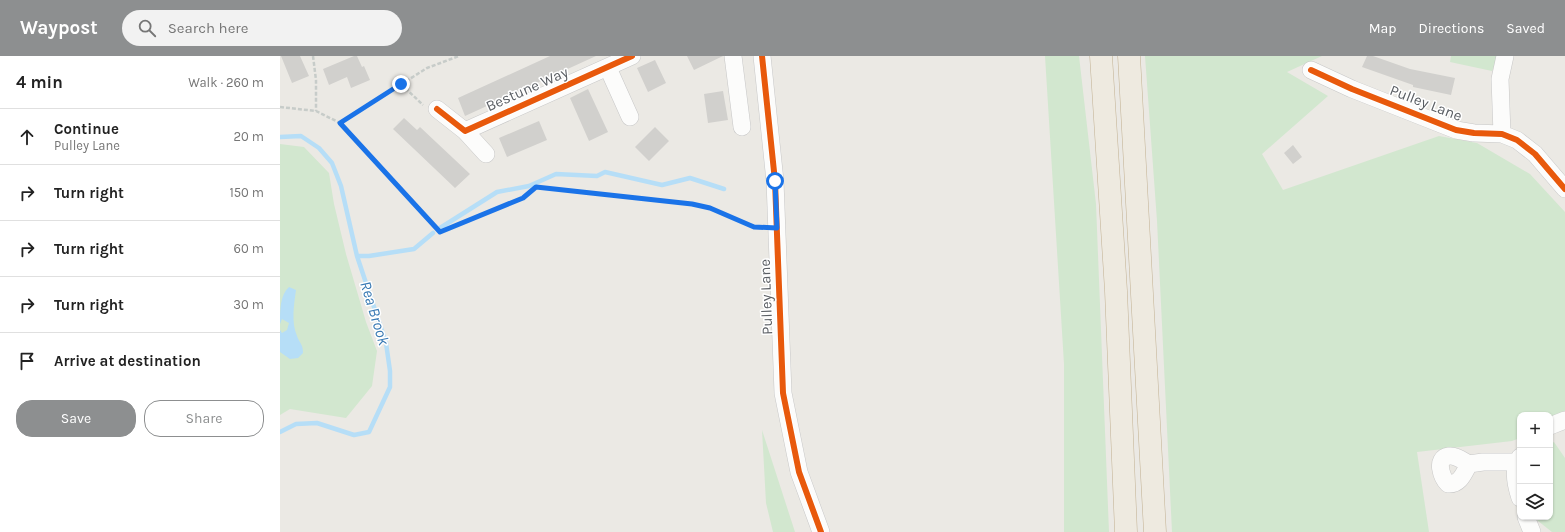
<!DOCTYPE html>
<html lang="en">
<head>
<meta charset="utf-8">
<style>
	body { margin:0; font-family:Karla,sans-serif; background:#f2f2f2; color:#222 }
	.controls { position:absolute; right:12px; bottom:12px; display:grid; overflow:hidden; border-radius:8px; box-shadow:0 1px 3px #0004 }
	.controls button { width:36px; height:36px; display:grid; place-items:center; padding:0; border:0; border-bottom:1px solid #e0e0e0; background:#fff; color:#222; font:20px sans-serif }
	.stop { position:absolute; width:12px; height:12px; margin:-9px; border:3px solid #1a73e8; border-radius:50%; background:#fff }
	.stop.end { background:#1a73e8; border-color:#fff; box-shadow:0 1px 4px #0008 }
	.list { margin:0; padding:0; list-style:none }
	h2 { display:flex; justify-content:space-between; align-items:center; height:52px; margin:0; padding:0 16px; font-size:17px }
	h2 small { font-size:13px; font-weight:400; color:#767676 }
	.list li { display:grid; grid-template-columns:26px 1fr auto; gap:12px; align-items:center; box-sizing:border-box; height:56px; padding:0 16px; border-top:1px solid #e0e0e0 }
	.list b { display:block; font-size:15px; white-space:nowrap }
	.list p { margin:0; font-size:13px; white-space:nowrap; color:#767676 }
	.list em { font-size:13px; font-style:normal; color:#767676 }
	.actions { display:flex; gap:8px; padding:12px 16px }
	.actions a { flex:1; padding:9px 0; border:1px solid #8d8f90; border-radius:16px; text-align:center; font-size:14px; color:#8d8f90 }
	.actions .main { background:#8d8f90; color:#fff }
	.icon { flex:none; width:22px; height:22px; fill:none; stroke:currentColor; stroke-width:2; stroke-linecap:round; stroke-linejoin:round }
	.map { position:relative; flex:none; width:1285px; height:476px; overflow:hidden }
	header { display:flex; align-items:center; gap:24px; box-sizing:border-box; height:56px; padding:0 20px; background:#8d8f90; color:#fff }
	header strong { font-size:19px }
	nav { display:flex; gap:22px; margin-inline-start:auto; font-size:14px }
	.search { width:280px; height:36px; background:#f2f2f2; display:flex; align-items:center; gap:10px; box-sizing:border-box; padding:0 14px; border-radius:22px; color:#767676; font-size:15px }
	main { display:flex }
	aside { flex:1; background:#fff }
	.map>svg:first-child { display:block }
</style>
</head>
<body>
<header>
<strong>Waypost</strong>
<div class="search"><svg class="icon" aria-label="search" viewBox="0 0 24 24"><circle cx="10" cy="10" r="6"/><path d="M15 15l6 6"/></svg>Search here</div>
<nav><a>Map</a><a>Directions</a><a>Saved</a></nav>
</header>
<main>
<aside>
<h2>4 min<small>Walk · 260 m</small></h2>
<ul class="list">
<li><svg class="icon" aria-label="ahead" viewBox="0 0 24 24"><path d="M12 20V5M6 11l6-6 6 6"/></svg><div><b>Continue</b><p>Pulley Lane</p></div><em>20 m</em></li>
<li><svg class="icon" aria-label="right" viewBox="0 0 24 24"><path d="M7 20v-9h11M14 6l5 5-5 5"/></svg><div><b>Turn right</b></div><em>150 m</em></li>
<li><svg class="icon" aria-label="right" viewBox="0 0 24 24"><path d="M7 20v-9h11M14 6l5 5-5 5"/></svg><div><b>Turn right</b></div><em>60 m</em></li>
<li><svg class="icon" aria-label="right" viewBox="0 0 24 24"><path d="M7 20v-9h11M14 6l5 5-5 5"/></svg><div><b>Turn right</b></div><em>30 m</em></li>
<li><svg class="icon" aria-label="arrive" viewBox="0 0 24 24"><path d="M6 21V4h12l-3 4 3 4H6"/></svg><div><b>Arrive at destination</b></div></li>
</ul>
<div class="actions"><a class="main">Save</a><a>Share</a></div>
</aside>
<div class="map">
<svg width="1285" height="476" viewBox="0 0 1285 476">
	<rect width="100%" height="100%" fill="#ebe9e4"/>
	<!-- green -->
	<path fill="#d2e7cf" d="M765 0H799L816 148 829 476H784V308Z
		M865 0H1042L1007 16 1048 40 982 98 1003 134 1159 80 1197 87 1250 118 1285 156V355L1270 362V359H1240V382L1232 385 1137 396 1149 476H892L877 165Z
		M1171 0H1220L1212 15 1170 6Z
		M0 88 24 91 49 117 54 148 66 198 86 266 97 295 92 330 66 362 10 353 0 359Z
		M482 374 515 476H493L486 447Z
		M1274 386 1285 402V476H1272L1253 461H1270V388Z"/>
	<!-- water -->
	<path fill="#b6def7" d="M9 231 16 234C14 248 11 266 17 280 20 288 23 288 23 297L18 302 10 303 0 296V274L2 277 7 274 9 267 2 263 0 268C0 254 0 239 9 231Z"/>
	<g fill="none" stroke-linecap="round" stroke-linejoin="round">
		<!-- stream -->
		<path stroke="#b6def7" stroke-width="4.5" d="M0 81 21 80 39 92 52 107 61 130 77 200 106 287 110 315V331L89 376 74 379 37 367 16 368 0 376
			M160 172 217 136 249 130 276 118 317 120 325 116 382 129 410 122 444 133
			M77 200H89L134 193 153 177"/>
	</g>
	<!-- building -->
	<path fill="#d1d0cd" d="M1 0H20L29 20 12 27Z
		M74 0H77L82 11 84 10 90 24 71 32 67 21 49 29 43 13Z
		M270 0H316L185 60 178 42Z
		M407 0H443L414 14Z
		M1087 0H1093L1130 13 1175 22 1171 39 1133 31V29L1082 11Z
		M375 4 386 27 368 36 357 12Z
		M308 33 328 76 309 85 290 42Z
		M443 35 448 64 428 67 424 38Z
		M124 62 137 74 140 71 190 118 175 132 113 73Z
		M259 65 267 84 227 101 219 82Z
		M375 71 389 85 369 105 355 91Z
		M1013 89 1022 101 1013 108 1004 97Z"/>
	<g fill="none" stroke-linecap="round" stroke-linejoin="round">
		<!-- minor casing -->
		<g stroke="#c7c7c7" stroke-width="18">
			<path id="minor" d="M453 0 462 71
				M482 0 495 125 503 337 519 416 541 476
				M328 12 350 61
				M1031 14 1072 33 1176 74 1194 77 1222 78 1237 84 1255 98 1285 133
				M157 53 185 75 352 0
				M185 75 206 98
				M1222 78 1220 23 1225 0
				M1270 370 1285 364
				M1240 401C1232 412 1236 430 1240 442
				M1189 408C1183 405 1176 399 1169 400 1154 402 1162 422 1168 428 1180 429 1184 417 1189 408L1203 406H1237
				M1246 461 1252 476"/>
		</g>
		<!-- highway casing -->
		<g stroke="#c2b192" stroke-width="23">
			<path id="highway" d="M821 0 836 235 846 476
				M849 0 875 476"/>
		</g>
		<!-- path -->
		<path stroke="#c7ccc9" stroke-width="2.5" stroke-dasharray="4 2" stroke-linecap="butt" d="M33 0 36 24V55
			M121 28 143 49
			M0 51 36 55 60 67 160 176 243 142 256 131 412 148 430 152 474 171H482
			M60 67 147 12 179 0"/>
		<!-- minor -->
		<use href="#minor" stroke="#fcfcfb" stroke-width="17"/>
		<!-- highway -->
		<use href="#highway" stroke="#eeeae0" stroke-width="22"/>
		<!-- cycleway casing -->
		<g stroke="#fff" stroke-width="8">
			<path id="cycleway" d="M482 0 495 125 503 337 519 416 541 476
				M1031 14 1072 33 1176 74 1194 77 1222 78 1237 84 1255 98 1285 133
				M157 53 185 75 352 0"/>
		</g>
		<!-- cycleway -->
		<use href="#cycleway" stroke="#e8590c" stroke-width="6"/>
	</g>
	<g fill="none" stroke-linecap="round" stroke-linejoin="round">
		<!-- route -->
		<path stroke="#1a73e8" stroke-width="5" d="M121 28 60 67 160 176 243 142 256 131 412 148 430 152 474 171 497 172 495 125"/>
	</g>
	<g text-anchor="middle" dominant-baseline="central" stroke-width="3" stroke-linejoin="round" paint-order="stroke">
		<!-- street labels -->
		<g font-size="15" fill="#5a5e63" stroke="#fff">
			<text transform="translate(247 33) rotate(-24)">Bestune Way</text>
			<text transform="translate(1146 47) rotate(21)">Pulley Lane</text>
			<text transform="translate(486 241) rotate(-92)">Pulley Lane</text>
		</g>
		<!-- water labels -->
		<g font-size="16" font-style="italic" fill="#3a7ab4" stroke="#fff">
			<text transform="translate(95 257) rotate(73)">Rea Brook</text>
		</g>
	</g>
</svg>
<div class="controls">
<button>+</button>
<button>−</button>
<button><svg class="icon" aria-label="layers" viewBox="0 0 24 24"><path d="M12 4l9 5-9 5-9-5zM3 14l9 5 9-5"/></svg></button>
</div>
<div class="stop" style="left:495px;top:125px"></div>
<div class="stop end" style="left:121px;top:28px"></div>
</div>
</main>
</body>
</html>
